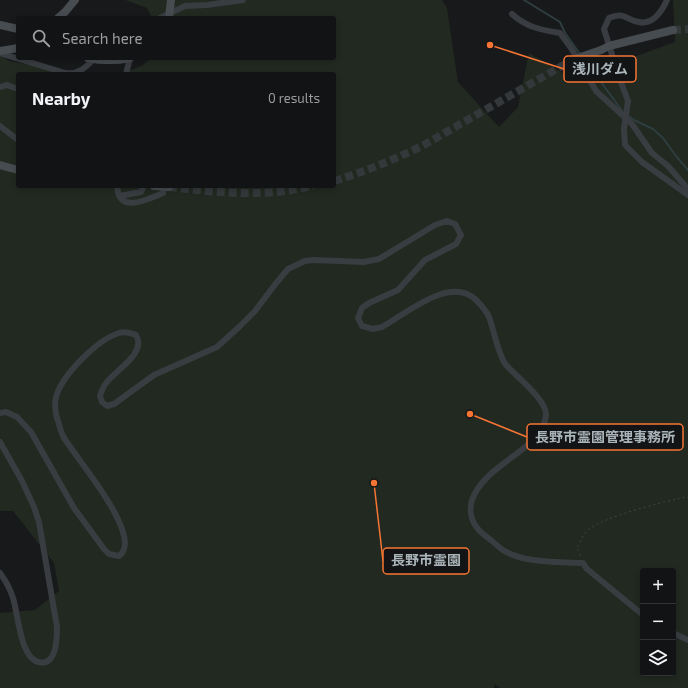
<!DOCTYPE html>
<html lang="en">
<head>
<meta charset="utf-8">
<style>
	body { margin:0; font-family:"Exo 2","Noto Sans JP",sans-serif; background:#1b1c1d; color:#f1f3f6 }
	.controls { position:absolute; right:12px; bottom:12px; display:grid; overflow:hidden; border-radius:4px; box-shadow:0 2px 6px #0003 }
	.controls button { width:36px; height:36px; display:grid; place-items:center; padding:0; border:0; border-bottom:1px solid #313234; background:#121314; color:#f1f3f6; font:20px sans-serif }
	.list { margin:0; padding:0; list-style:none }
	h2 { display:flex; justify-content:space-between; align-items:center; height:52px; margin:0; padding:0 16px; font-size:17px }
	h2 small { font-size:13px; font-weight:400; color:#9c9ea0 }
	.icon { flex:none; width:22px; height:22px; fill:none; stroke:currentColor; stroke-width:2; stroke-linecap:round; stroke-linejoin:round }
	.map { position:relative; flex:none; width:688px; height:688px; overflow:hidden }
	.search { position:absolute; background:#121314; box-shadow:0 2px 6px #0003; left:16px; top:16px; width:320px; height:44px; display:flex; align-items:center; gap:10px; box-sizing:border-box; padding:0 14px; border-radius:4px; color:#9c9ea0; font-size:15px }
	.panel { position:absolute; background:#121314; box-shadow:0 2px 6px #0003; left:16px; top:72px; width:320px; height:116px; border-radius:4px }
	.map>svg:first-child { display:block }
</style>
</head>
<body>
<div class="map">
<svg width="688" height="688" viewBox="0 0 688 688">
	<rect width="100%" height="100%" fill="#18191b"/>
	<!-- green -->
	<path fill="#212920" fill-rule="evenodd" d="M125 0H442L447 8 458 82 499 127 518 107 529 53 573 79 675 42 673 0H688V688H500L495 684 494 688H0V613L35 610 59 591 54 563 13 511H0V55L9 61 80 74H18V186H334V74H119L142 66 151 58H334V18H152L147 8ZM643 571H673V673H643Z"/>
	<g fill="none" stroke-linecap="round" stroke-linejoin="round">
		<!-- stream -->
		<path stroke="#2e3d3f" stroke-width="2" d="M524 0 560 22 565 33 580 54
			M584 59 623 112 634 120 653 129 663 138 676 156 688 170"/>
		<!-- secondary-tunnel -->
		<path stroke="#35383b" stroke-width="8" stroke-dasharray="8 4" stroke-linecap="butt" d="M673 30 688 29
			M334 181C364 172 393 160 422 146L567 63
			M169 187C205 191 240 195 276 192 289 191 301 188 313 186"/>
		<!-- path -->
		<path stroke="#3f4447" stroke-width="1" stroke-dasharray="2 3" stroke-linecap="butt" d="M580 556 577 548C580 543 582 536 586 532 598 518 668 500 688 497"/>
		<!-- minor -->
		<path stroke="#393c40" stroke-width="6" d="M512 14C526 27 541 30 560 33L571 48 596 91 632 124 652 153 668 166 688 189
			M160 18 185 6 207 5 243 0
			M0 53 65 73C79 75 86 67 95 58
			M126 74 130 58
			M0 87 7 85 18 89
			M628 101 619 77 604 29 609 18C626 11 625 20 639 22 653 25 662 11 667 0
			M0 126 18 140
			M624 129 625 145 642 162 688 195
			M117 186C119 215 148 199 163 193L164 186
			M119 196 141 192 144 186
			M0 413 6 412 17 417 31 432 74 508 104 549 109 554 119 556C146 537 73 455 63 436 61 432 60 428 59 424 56 416 54 406 56 397 62 375 97 340 119 333 124 331 131 333 136 335 147 353 116 370 107 382 103 386 102 391 100 396L102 402 107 406 114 404 154 375 217 347 239 327 255 311 277 282 288 269 305 261 313 260 364 262 379 259 435 225 447 221 455 224 461 235 456 244 425 260 398 290 369 303 362 308 358 318 362 326 373 329 382 327C406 314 450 275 476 300 481 305 486 310 489 317 494 330 498 355 506 365 516 376 548 401 546 416 541 451 485 463 472 500 469 510 471 521 478 529 481 533 487 537 491 540 495 544 499 547 503 550 522 563 560 562 583 563L587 569 643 615
			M0 442 22 481 34 507 39 522 57 627C57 638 57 667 38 662 20 657 18 613 13 598 10 588 6 581 0 573
			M673 633 688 640"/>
		<!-- secondary -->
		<path stroke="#474c50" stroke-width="8" d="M58 18 65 12 75 0
			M0 25 18 29
			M601 50 609 46 673 30
			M0 51 18 48
			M0 165 18 170
			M154 186 169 187"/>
		<!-- minor-bridge -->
		<path stroke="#393c40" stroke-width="6" d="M624 129 628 101"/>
		<!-- secondary-bridge -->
		<path stroke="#474c50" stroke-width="8" d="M169 18 171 0
			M88 58C103 61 115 61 130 58
			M572 60 601 50"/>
	</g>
	<!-- callouts -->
	<path fill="none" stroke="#f67534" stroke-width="1.5" d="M490 45L564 69M470 414L527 437M374 483L383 561"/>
	<g fill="#f67534" stroke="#131416" stroke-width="1.5">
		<circle cx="490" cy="45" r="4"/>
		<circle cx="470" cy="414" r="4"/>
		<circle cx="374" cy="483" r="4"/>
	</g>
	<g fill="#131416" stroke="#f67534" stroke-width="1.5">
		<rect x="564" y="56" width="72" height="26" rx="4"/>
		<rect x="527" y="424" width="156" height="26" rx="4"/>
		<rect x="383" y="548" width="86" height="26" rx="4"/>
	</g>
	<g font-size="14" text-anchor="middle" font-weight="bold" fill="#aab5ba">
		<text x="600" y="74">浅川ダム</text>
		<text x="605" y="442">長野市霊園管理事務所</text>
		<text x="426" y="565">長野市霊園</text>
	</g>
</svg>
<div class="controls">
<button>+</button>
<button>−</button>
<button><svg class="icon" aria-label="layers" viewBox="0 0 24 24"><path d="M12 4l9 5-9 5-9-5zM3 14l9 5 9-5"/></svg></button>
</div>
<div class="search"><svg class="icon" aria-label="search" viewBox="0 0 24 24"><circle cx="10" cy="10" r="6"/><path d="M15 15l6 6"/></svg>Search here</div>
<section class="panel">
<h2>Nearby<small>0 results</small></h2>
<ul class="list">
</ul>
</section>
</div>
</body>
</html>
